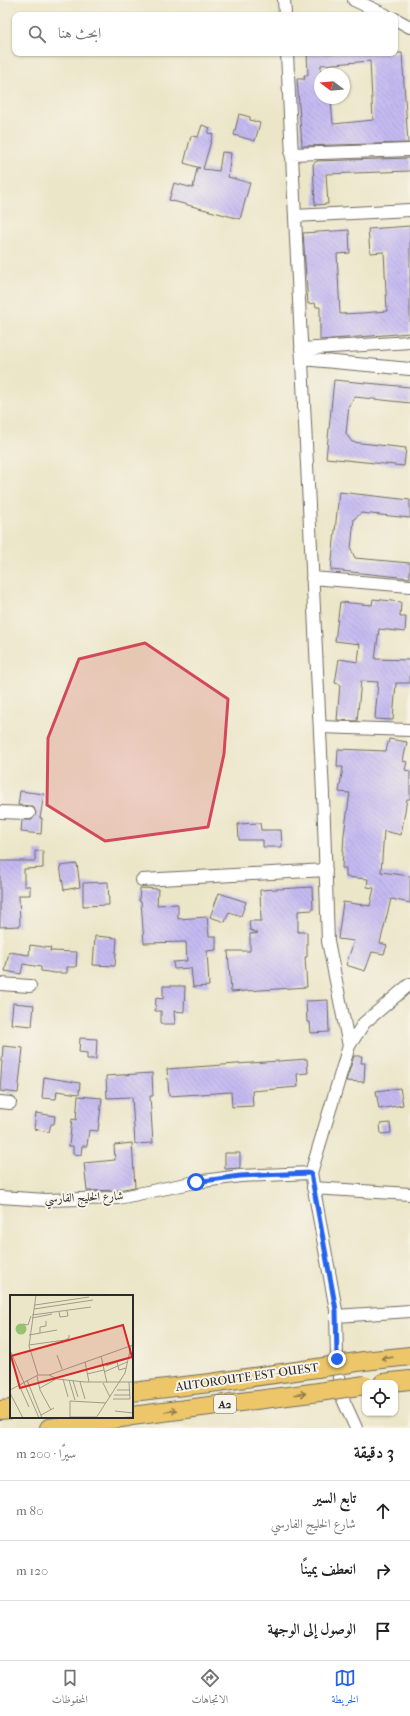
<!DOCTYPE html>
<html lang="ar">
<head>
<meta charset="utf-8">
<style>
	body { margin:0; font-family:"IM FELL French Canon",Amiri,serif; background:#f2f2f2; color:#222; direction:rtl }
	.controls { position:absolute; right:12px; bottom:12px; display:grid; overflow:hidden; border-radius:8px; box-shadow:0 1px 3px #0004 }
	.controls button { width:36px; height:36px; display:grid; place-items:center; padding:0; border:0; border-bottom:1px solid #e0e0e0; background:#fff; color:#222; font:20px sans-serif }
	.compass { position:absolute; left:314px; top:68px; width:36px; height:36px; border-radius:50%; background:#fff; box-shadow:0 1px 3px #0004; rotate:286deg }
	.stop { position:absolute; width:12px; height:12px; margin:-9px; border:3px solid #2563eb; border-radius:50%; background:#fff }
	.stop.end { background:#2563eb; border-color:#fff; box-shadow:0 1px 4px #0008 }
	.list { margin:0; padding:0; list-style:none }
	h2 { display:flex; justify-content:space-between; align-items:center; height:52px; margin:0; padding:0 16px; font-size:17px }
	h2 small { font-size:13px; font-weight:400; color:#767676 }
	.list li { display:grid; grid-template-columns:26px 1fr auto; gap:12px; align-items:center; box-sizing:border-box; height:60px; padding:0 16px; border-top:1px solid #e0e0e0 }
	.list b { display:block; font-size:15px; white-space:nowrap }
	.list p { margin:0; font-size:13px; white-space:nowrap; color:#767676 }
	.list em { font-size:13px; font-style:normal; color:#767676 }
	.icon { flex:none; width:22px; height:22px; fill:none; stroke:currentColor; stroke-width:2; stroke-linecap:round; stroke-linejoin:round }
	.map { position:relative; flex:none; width:410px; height:1428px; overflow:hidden; direction:ltr }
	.search { position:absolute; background:#fff; box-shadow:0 1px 3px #0004; left:12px; right:12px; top:12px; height:44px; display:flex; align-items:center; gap:10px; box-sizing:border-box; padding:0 14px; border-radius:8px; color:#767676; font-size:15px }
	.sheet { height:232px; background:#fff }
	nav { display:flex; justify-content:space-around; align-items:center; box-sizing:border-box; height:56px; border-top:1px solid #e0e0e0; background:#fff; font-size:11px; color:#767676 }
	nav a { display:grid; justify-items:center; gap:2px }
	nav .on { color:#2563eb }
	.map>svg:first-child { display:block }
</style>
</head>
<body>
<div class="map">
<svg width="410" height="1428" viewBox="0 0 410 1428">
	<defs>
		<pattern id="building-back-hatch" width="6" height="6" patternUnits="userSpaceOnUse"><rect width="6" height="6" fill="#c4baf1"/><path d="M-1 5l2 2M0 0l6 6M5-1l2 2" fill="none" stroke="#a9a0cf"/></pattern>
	</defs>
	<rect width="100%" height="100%" fill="#f7f3e8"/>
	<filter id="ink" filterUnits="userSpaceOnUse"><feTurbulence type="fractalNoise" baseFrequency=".025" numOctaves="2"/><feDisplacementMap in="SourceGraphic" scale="8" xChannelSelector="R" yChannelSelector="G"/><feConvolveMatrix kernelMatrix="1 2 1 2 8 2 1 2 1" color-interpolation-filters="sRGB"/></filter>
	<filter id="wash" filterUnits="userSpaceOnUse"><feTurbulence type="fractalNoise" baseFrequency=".012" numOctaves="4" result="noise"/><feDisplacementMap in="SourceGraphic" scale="16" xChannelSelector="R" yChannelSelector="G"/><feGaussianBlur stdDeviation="0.9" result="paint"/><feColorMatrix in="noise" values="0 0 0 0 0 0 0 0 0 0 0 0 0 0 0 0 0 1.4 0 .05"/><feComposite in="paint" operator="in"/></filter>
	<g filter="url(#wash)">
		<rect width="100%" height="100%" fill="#ece6c9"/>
		<g id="blocks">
			<!-- building -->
			<path fill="url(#building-back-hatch)" fill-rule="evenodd" d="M307 53H402L408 143 302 146 297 79H305L304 75H308ZM370 61 373 120 333 124 331 101H326V98H320L321 65Z
				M239 114 250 117V120L260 123 255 141 234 135Z
				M202 125 210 128 208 133 213 134 203 169 219 171 222 152 231 153 228 177 250 183 240 219 169 200 174 183 193 188 197 168H200L184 163 191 136 198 137Z
				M410 158V171L326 174 328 204 315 205 313 164 317 161Z
				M410 226V333L320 340V307H316L315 303 308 304 303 233 349 230 350 253 337 254 340 314 362 313 387 311 384 252 370 253 368 229Z
				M334 380 410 387V403L355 397 349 405 346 434 352 442 406 448 404 466 326 458Z
				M339 492 410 500V518L361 513 354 519 351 549 355 558 410 563V578L331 570Z
				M373 599 401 602 400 617H406L405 632 379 629 375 659 410 660V683H396L393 720 375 719 378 682 361 681 357 721 337 720 340 684 335 683 339 659 358 662 360 644 335 641 340 602 372 605Z
				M389 739 407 742 403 761 407 762 405 770 410 771V799H407L401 835 384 831 381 872 410 876V903L391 899 380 943 387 945 384 954 372 952 365 971 346 965 354 941 338 939 343 902 370 906 374 888 367 887 368 879 346 877V868H342L344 834 350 793 339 792 343 767H337L338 749 386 751Z
				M20 791 44 794 40 818H42L41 834 21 832 22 820H32L36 813 33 806 18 805Z
				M260 823 261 830H281L282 847H263V840H239L238 824Z
				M35 851H43V868L24 869V886H30V895H19L20 926 0 927V861H35Z
				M77 864 80 887 64 890 60 866Z
				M108 882 109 905 83 906V883Z
				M312 887 313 910 298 911V932H307V957H305L307 987 231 992 228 951H250V934L258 933 250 930 249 921H261L260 890Z
				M140 888 158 889 157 905 178 904V919L207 917 209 936H216V950L207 951 209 986 193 987 191 968 174 969 173 962 187 961 186 942 144 943 141 901H139Z
				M219 893 246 902 241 916 229 912 225 922 210 917Z
				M95 936 117 938 115 966 93 965Z
				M30 945 51 948 50 951 77 952 76 967H67V973H55L41 971V967L23 964 21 974 5 971 9 952 29 955Z
				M163 986H185L184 1012 174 1011 175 1024H161V1011H155L156 998 163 999Z
				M328 1000 329 1032 311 1033 310 1022H307L306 1001Z
				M13 1003 34 1005 32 1026 11 1024Z
				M80 1038 97 1039 96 1059H87V1053L79 1052Z
				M3 1046 23 1048 18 1093 0 1091Z
				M354 1056H362L361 1063H365L364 1082 346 1081Z
				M307 1059 308 1073 297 1074 298 1087 252 1091 253 1106 232 1107 231 1092 169 1096 167 1069Z
				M152 1073 153 1096H150L153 1143 135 1144 132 1097 107 1098 106 1076Z
				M44 1077 80 1083 79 1094 57 1091 56 1099 42 1098Z
				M400 1088 403 1105 379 1109 376 1091Z
				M78 1096 102 1098 98 1131 89 1130 87 1146H82L81 1155 73 1154V1146H69L72 1119 76 1120Z
				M36 1113 55 1116 54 1124H51L49 1132 34 1129Z
				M390 1123 391 1133 381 1134 380 1124Z
				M132 1143 135 1187 118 1190 87 1191 84 1163 115 1160 114 1145Z
				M225 1153H240V1168L225 1169Z"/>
		</g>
	</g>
	<g filter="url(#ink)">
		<use href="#blocks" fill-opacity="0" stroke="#6f6c62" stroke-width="1"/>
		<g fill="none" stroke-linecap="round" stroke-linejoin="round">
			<!-- minor casing -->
			<g stroke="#6f6c62" stroke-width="14">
				<path id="minor" d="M284 0 285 15
					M354 0 386 15
					M395 19 410 27
					M287 53 323 794 328 941 349 1046 311 1173 336 1310 337 1359 341 1395 356 1428
					M291 154 410 150
					M295 216 410 210
					M301 349 410 342
					M302 359 410 369
					M312 578 410 586
					M320 727 410 730
					M0 812 29 813
					M142 880 326 870
					M0 984 30 986
					M349 1046 364 1023 410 984
					M0 1102 10 1103
					M313 1188 410 1194
					M0 1197 46 1200 118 1198 196 1182 240 1176 311 1173
					M336 1316 410 1311"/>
			</g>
			<!-- highway casing -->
			<g stroke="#6f6c62" stroke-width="20">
				<path id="highway" d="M364 1361 410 1356
					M383 1383 410 1380
					M132 1392 210 1383 317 1368
					M0 1410 11 1409
					M132 1416 319 1392
					M49 1428 128 1417"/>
			</g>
			<!-- minor -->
			<use href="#minor" stroke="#fff" stroke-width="12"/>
			<!-- highway -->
			<use href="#highway" stroke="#ecc669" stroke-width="18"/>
			<!-- highway-bridge casing -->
			<g stroke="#6f6c62" stroke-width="20" stroke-linecap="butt">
				<path id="highway-bridge" d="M317 1368 364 1361
					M319 1392 365 1385"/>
			</g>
			<!-- highway-bridge -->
			<use href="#highway-bridge" stroke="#ecc669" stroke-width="18"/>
		</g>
		<!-- one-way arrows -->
		<defs><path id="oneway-shaft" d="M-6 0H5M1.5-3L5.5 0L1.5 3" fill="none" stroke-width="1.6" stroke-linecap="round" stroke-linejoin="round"/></defs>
		<g stroke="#8c784a">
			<use href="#oneway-shaft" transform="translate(387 1358) rotate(173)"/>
			<use href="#oneway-shaft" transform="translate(300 1394) rotate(-7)"/>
			<use href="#oneway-shaft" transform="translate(171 1411) rotate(-7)"/>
		</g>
	</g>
	<g fill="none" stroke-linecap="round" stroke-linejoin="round" filter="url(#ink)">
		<!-- route -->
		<path stroke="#2563eb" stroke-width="5" d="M196 1182 240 1176 311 1173 336 1310 337 1359"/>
	</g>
	<!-- marked area -->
	<path fill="#d1495b" fill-opacity="0.2" stroke="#d1495b" stroke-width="3" stroke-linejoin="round" d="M145 643 228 699 224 754 208 827 105 841 47 805 48 738 79 659Z"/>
	<g text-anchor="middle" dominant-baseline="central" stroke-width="4" stroke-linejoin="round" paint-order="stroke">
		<!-- shield labels -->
		<rect fill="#f7f3e8" stroke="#686764" stroke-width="1" x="214" y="1395" width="22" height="18" rx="3"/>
		<g font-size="11" font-weight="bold" fill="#2b2b2b">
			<text x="225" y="1404">A2</text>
		</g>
		<!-- street labels -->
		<g font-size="12" fill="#2b2b2b" stroke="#f7f3e8">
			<text transform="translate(84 1197) rotate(-2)">شارع الخليج الفارسي</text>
			<text transform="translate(247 1377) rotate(-8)">AUTOROUTE EST-OUEST</text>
		</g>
	</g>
	<!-- overview -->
	<g transform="translate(10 1295)">
		<rect width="123" height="123" fill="#ece6c9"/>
		<path d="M5.5 34a5.5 5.5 0 1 1 11 0a5.5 5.5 0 1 1-11 0Z" fill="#95c372"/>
		<path fill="none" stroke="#9f9b8a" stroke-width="1" d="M26 0 19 51 28 80M25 10 79 2M24 14 83 5M49 17 50 22 58 21 57 16M22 20 81 12M22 23 42 19M13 29 18 30 21 21M30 38V32L36 31V26M19 40 47 35M19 50 55 45 59 43V40M0 55 29 123M47 60 52 74M91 61 97 88M75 67 79 87M107 67 109 75 116 73M96 71 119 63M94 77 117 67M77 79 94 75M39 80 47 84 75 87H123M27 81 30 95 41 115M53 84 58 102M17 85 32 123M59 85 65 105M63 86 68 102M70 87 75 104M93 88 100 102M9 90 19 112M30 93 46 84M0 95 28 80H39L123 50M107 95H120M0 98 13 123M104 100H120M103 104H120L119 87M105 116 123 118M31 120 44 113M86 122H60V106L96 108M86 123 115 78 121 51M103 123 123 122"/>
		<path fill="#d62828" fill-opacity="0.15" stroke="#d62828" stroke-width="2" d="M113 30 122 62 10 93 1 61Z"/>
		<rect width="123" height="123" fill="none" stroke="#2b2b2b" stroke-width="2"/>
	</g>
</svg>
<div class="controls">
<button><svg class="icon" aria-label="locate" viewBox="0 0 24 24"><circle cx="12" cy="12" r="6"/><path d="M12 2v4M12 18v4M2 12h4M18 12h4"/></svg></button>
</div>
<svg class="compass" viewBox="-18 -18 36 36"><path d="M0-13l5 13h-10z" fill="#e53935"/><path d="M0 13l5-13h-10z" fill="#767676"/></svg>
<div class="stop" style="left:196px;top:1182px"></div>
<div class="stop end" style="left:337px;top:1359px"></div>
<div class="search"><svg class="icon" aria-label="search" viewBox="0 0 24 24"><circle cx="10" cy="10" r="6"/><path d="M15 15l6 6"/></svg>ابحث هنا</div>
</div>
<section class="sheet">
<h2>3 دقيقة<small>سيرًا · 200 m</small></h2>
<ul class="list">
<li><svg class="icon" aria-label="ahead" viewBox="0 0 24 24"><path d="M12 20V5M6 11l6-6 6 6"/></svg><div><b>تابع السير</b><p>شارع الخليج الفارسي</p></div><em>80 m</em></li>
<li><svg class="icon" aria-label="right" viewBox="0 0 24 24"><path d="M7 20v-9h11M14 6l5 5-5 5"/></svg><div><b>انعطف يمينًا</b></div><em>120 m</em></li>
<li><svg class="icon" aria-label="arrive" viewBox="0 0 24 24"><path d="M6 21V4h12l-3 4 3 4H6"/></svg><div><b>الوصول إلى الوجهة</b></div></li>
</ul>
</section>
<nav>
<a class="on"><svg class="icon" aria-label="map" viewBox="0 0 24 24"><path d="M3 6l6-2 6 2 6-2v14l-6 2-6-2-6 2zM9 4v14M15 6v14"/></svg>الخريطة</a>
<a><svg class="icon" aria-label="directions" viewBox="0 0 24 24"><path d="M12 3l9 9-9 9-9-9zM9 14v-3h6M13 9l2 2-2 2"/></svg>الاتجاهات</a>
<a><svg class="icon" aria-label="saved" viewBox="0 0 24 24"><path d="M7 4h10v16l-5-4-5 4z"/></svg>المحفوظات</a>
</nav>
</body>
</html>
